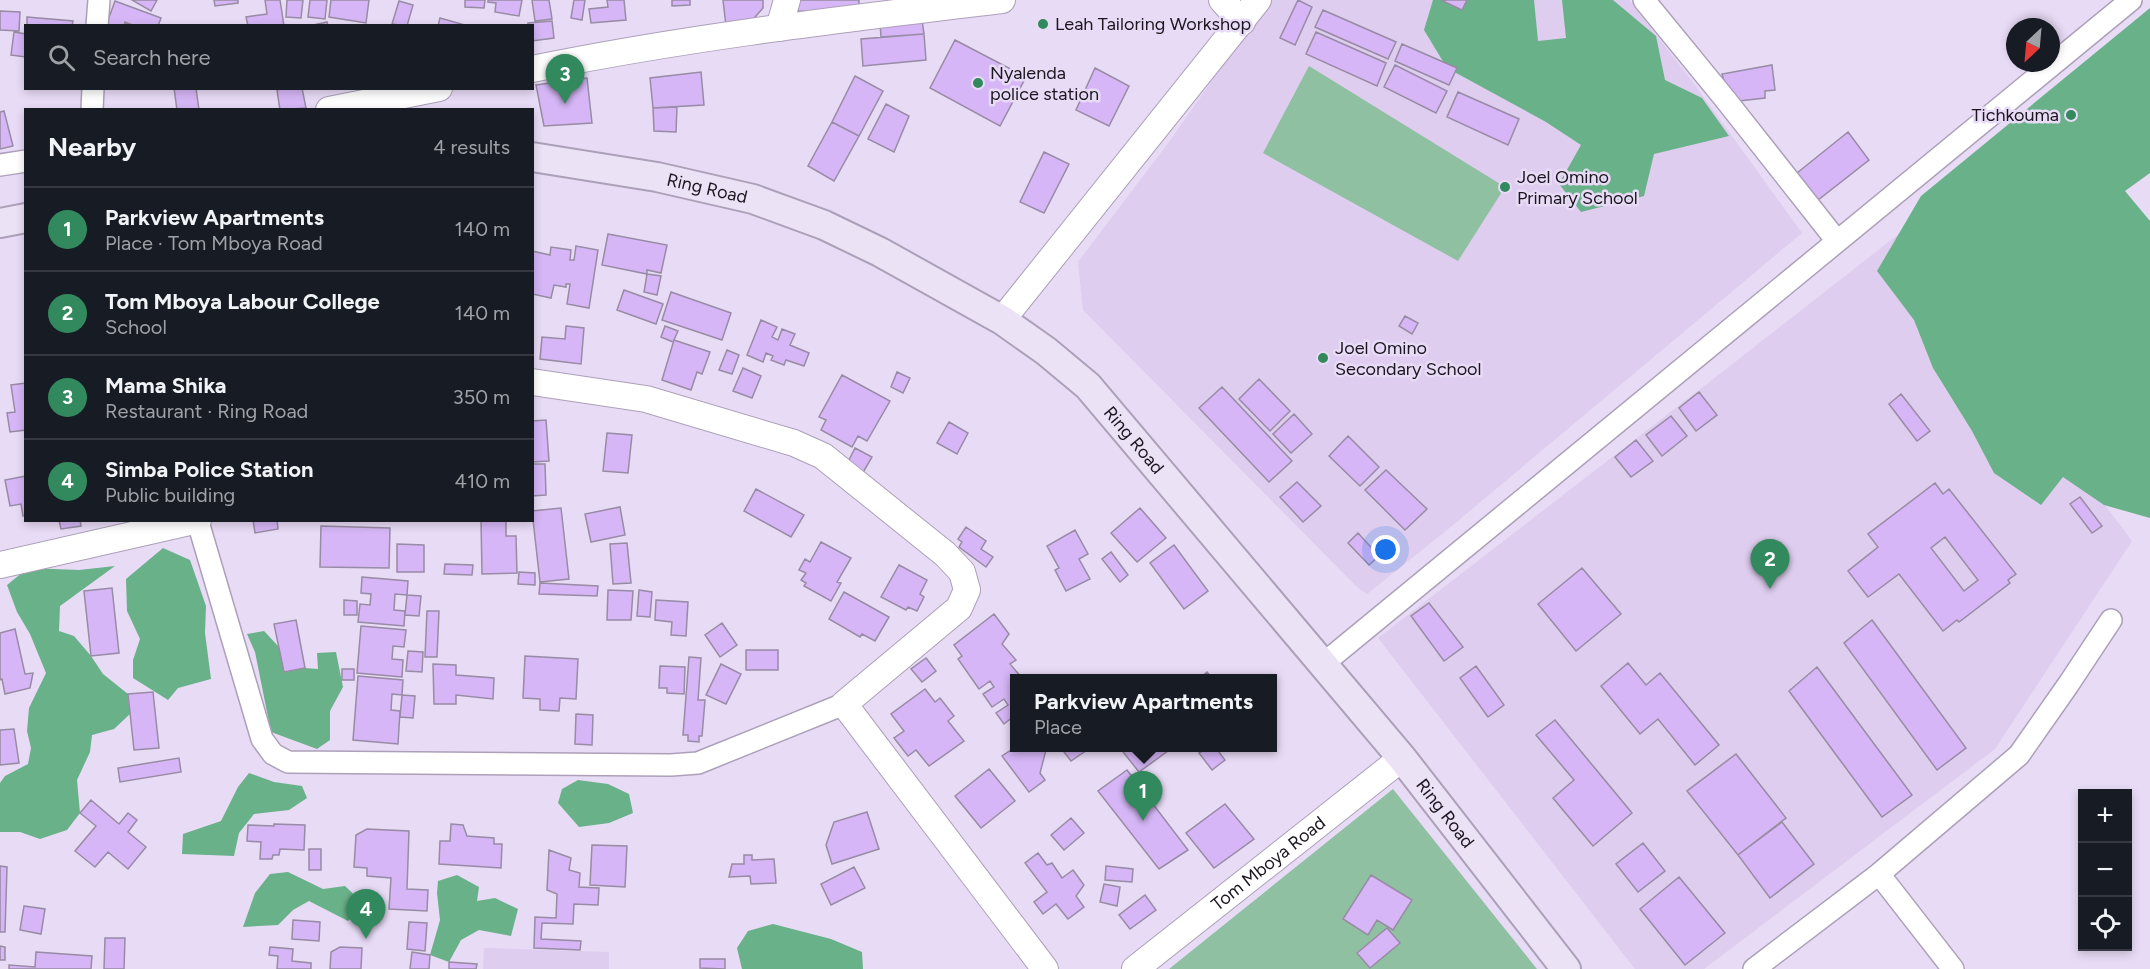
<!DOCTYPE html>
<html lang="en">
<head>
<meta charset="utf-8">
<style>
	body { margin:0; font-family:Figtree,sans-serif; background:#20242c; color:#f1f3f6 }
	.controls { position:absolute; right:18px; bottom:18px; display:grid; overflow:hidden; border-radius:0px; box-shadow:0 3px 9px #0003 }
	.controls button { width:54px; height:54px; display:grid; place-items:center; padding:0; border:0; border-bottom:2px solid #363941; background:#171b24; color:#f1f3f6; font:30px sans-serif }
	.compass { position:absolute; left:2006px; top:18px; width:54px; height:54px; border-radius:50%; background:#171b24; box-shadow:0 3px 9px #0003; rotate:206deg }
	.you { position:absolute; left:1386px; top:550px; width:21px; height:21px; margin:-15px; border:4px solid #fff; border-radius:50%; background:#1a73e8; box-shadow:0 0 0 9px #1a73e833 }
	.badge { display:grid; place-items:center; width:39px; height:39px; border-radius:50%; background:#32895d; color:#fff; font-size:20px; font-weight:700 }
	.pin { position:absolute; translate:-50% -50px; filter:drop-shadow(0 2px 3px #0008) }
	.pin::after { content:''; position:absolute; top:32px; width:21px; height:18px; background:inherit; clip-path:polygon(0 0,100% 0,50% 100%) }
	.popup { position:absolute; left:1010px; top:674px; width:267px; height:78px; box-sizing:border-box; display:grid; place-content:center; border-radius:0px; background:#171b24; filter:drop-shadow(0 2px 4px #0005); font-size:20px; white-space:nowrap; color:#9ea1a6 }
	.popup b { font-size:22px; color:#f1f3f6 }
	.popup::after { content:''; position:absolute; left:50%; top:100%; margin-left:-12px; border:12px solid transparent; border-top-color:#171b24 }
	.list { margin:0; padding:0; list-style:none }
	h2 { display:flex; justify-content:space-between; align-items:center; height:78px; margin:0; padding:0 24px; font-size:26px }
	h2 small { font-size:20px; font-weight:400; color:#9ea1a6 }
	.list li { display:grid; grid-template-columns:39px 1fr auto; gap:18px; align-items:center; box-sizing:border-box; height:84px; padding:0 24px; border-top:2px solid #363941 }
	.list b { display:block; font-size:22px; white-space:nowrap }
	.list p { margin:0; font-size:20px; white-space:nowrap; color:#9ea1a6 }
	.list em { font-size:20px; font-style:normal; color:#9ea1a6 }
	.icon { flex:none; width:33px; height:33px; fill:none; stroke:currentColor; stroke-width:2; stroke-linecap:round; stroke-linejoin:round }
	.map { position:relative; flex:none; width:2150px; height:969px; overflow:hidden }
	.search { position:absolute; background:#171b24; box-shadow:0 3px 9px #0003; left:24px; top:24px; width:510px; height:66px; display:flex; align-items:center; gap:15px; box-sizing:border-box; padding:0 21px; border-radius:0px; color:#9ea1a6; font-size:22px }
	.panel { position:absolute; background:#171b24; box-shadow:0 3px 9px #0003; left:24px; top:108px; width:510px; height:414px; border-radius:0px }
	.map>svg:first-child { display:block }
</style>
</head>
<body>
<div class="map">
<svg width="2150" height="969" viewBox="0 0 2150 969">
	<rect width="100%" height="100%" fill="#e8dbf6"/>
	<!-- built -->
	<path fill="#decdee" d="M1268 0H1629L1692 81 1802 233 1447 530 1367 594 1357 587 1083 310 1078 262 1169 142Z
		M1900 233 2132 541 1995 749 1704 969H1635L1378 638 1712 380Z
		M484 948 609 952V969H483Z"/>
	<!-- green -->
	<path fill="#8fc0a2" d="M1309 66 1505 187 1458 261 1263 153Z
		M1393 789 1537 969H1169Z"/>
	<!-- forest -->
	<path fill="#69b189" d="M1433 0H1534L1538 41 1566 38 1562 0H1613L1656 36 1665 80 1702 98 1729 136 1654 154 1644 196 1581 212 1559 184 1581 145 1546 122 1447 68 1424 30Z
		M2150 8V173L2125 191 2150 221V518L2104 505 2063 477 2041 505 1994 473 1972 431 1933 368 1914 320 1877 271 1921 196Z
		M163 548 190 560 206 606 205 633 211 679 178 688 168 700 133 678V660L140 639 127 611 126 579Z
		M115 566 60 606 59 631 74 636 91 656 103 674 128 694 130 714 114 729 92 735 90 752 77 780 80 813 67 830 40 839 20 832H0V783L5 776 28 764 31 748 27 731 29 708 46 673 30 634 17 612 7 585 28 568 79 570Z
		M264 631 279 647 284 672 305 668 318 669 317 653 336 652 343 687 330 711V740L317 749 271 732 255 652 247 634Z
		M249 773 274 782 302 786 307 798 289 810 254 814 239 833 234 856 182 854 183 834 221 821 238 787Z
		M578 780 608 784 629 794 633 813 609 823 579 827 558 803 562 789Z
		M288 872 323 889 345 886 365 905 348 921 309 901 293 910 278 925 243 927 255 893 270 874Z
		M457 875 479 887 477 901 495 898 518 909 511 936 479 930 461 940 449 962 430 955 440 920 437 893 438 881Z
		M773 924 831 939 862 952 863 969H742L737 948 748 931Z"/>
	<!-- building -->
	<path fill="#d6b6f6" stroke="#988ba4" stroke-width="1.5" fill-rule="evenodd" d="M132 0H157L151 11Z
		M214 0H238V3L215 6Z
		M265 0H280L284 26H248L246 17 267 14Z
		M287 0H303L301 18 286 17Z
		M310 0H327L325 19 308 17Z
		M331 0H369L366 23 329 17Z
		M465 0H485L484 8 465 7Z
		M488 0H522L519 16 495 12 496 3 488 2Z
		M532 0H549L552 19 535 21Z
		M574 0H585L582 20 571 18Z
		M607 0H624L626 20 591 23 589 9 608 7Z
		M672 0H690V5L672 6Z
		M723 0H763V8L749 24 726 26Z
		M798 0H859V14L798 11Z
		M1298 0 1312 7 1295 45 1280 38Z
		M1441 0H1467L1462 10Z
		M115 1 161 18 158 26H135L125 22 124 26H106Z
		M399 1 413 5 407 26 392 24Z
		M1323 10 1396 42 1388 59 1315 27Z
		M0 11 20 12 19 31 0 30Z
		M27 17 73 21 72 26H27Z
		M440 18 465 25V26H438Z
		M922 20 924 34 881 37 880 23Z
		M552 21 554 38 532 41V26H528V23Z
		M327 22 328 26H309Z
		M14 32 26 34V57L11 55Z
		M1316 32 1386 63 1377 86 1306 54Z
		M924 34 926 60 863 66 861 39Z
		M955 40 1026 77 1000 126 930 88Z
		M1402 44 1457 68 1449 85 1395 61Z
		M1395 65 1447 91 1436 113 1384 87Z
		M1772 65 1775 90 1765 91V98L1730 102 1722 74Z
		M1095 68 1129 86 1109 126 1076 110Z
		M701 72 704 105 653 108 650 78Z
		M855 76 883 91 859 136 832 122Z
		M587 78 592 123 544 126 536 85Z
		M174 88H196L199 110H177Z
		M284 88H302L306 108 280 110 277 90Z
		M1458 92 1519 119 1508 145 1447 117Z
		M886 104 909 116 894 152 868 139Z
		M677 107 676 132 654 131 653 108Z
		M4 111 13 146 0 149V112Z
		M832 122 859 136 834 181 808 166Z
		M1848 132 1869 160 1813 204 1792 177Z
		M1044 152 1069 164 1044 213 1020 202Z
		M608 234 667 245 661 273 647 270V274L602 265Z
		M576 246 598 250 589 308 567 304 570 284H566V287L554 285 551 298 532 294V251L550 255 551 247 571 250 570 260H574Z
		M647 274 661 276 657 295 644 292Z
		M624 290 663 304 656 324 617 310Z
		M671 292 731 313 722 340 662 320Z
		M1405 316 1418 323 1412 334 1399 326Z
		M761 320 777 327 772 337 778 340 782 329 795 334 790 345 809 353 804 366 786 360 784 365 771 360 773 356 766 353 763 362 747 355Z
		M566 326 584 328 581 364 540 359 542 337 565 339Z
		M665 326 678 331 673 342 661 337Z
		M674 340 710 352 702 374 697 372 691 390 662 380Z
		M727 350 739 355 732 374 719 370Z
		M743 368 761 376 752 398 733 391Z
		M897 372 910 378 903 393 891 387Z
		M842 375 890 401 867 441 858 436 852 447 821 430 826 420 819 417Z
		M1259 379 1290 411 1270 431 1239 399Z
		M26 383V430L10 432 7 413 15 412 11 385Z
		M1222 387 1292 461 1269 482 1199 408Z
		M1699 392 1717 415 1696 431 1679 408Z
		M1901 394 1930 431 1917 441 1889 404Z
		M1294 414 1312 434 1291 453 1273 434Z
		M1671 416 1687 436 1662 456 1646 435Z
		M546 420 549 461 532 462V421Z
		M949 422 968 433 957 454 937 443Z
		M607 433 632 435 628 473 603 471Z
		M1348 436 1379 467 1360 486 1329 456Z
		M1636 440 1653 461 1631 477 1615 457Z
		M855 448 872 457 861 476 845 468Z
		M532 464H545L546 495 532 496Z
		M1386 470 1427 509 1405 530 1365 490Z
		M26 476V516H23L21 504 10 506 5 480Z
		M1297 482 1321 506 1303 522 1280 497Z
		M1935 483 1943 494 1949 489 2016 574 2008 580 2010 583 1959 622 1957 620 1943 631 1899 574 1868 597 1848 571 1878 547 1868 534ZM1945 537 1978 580 1964 591 1931 548Z
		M756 489 804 515 791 537 744 511Z
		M2080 497 2102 526 2092 533 2070 504Z
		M620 507 625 535 591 542 585 514Z
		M561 508 569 579 540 582 532 511Z
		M1140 508 1166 538 1137 562 1111 533Z
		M59 520H80L81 526 61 529Z
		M253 520H277L278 529 255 533Z
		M481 520H506V536H516L517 573 482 574Z
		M321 526 390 528 389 568 320 567Z
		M966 527 986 541 981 549 993 557 986 567 959 547 962 542 958 539Z
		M1075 530 1088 554 1079 559 1090 579 1066 591 1055 570 1059 568 1047 546Z
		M1358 533 1379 556 1369 565 1348 543Z
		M821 542 851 558 837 582 841 583 831 601 804 586 806 583 801 580 806 573 799 570 805 559 810 562Z
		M627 543 631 583 613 584 610 544Z
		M397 544 424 545V572H397Z
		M1174 545 1208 591 1184 609 1150 563Z
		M1111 552 1128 575 1120 582 1102 559Z
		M445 564 473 565 472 575 444 574Z
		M899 565 927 580 920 594 924 597 917 611 908 607 906 610 881 597Z
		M1582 568 1621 614 1576 651 1538 604Z
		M519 572 535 573V585L518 584Z
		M362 577 408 581 407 595 395 594 394 610 405 611 404 626 358 622 360 604 370 605 371 594 361 593Z
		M540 583 598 586 597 596 539 594Z
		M112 588 119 653 91 656 84 591Z
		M608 590 633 591 631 620H607Z
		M639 590 652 592 650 617 637 616Z
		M844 592 889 617 875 641 862 634 860 637 829 619Z
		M407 595 421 596 419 616 405 615Z
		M344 600 357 601V615H344Z
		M656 600 688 602 686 636 671 635 672 622 655 620Z
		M1429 603 1463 647 1444 661 1411 616Z
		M427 611H439L437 657H425Z
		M994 614 1009 634 1002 644 1016 660 1010 664 1022 678H1014V716L1004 724 996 713 1008 705 1004 699 992 707 983 694 994 687 990 681 979 689 958 659 962 656 954 645Z
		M296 620 305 668 284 672 274 624Z
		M1872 620 1966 748 1937 770 1844 643Z
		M722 623 737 645 720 657 705 635Z
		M361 626 406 630 404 647 393 646 392 659 403 660 402 677 357 673Z
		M15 629 25 674 33 673 30 688 5 694 2 679 0 680V633Z
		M746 650H778V670H746Z
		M408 651 423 652 422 672 406 671Z
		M525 656 578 659 576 699 560 698 559 711 540 710V699L523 698Z
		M689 657 701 658 698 700H705L702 736H699V742L688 741V735H683Z
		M926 658 936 671 922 682 911 669Z
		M1628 663 1646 685 1660 673 1719 745 1695 765 1658 719 1640 734 1601 686Z
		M433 664 456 665V675L494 678 493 699 456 695V704H434Z
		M721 664 741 674 726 704 706 695Z
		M660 666 685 667 684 694 667 693V688H659Z
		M1476 666 1504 705 1488 717 1460 678Z
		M1817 667 1912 795 1882 817 1789 691Z
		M342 669H354V680H342Z
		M1207 672 1212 678H1200Z
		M358 676 403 680 402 695 392 694 391 710 400 711 398 744 353 740Z
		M925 689 935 702 940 698 954 716 948 721 964 741 929 766 916 750 908 756 894 738 904 731 891 714Z
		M153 692 159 748 134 750 128 694Z
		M402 695 415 696 413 718 400 717Z
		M576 714 593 715 592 745 575 744Z
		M1555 720 1632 813 1593 846 1553 798 1574 780 1536 735Z
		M14 729 19 763 0 765V730Z
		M1014 748H1044L1046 750 1040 773 1045 780 1029 792 1002 756Z
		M1061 748H1085L1087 750 1071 761Z
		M1120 748H1172L1139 772Z
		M1207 748H1216L1225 760 1212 770 1199 753Z
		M1736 754 1786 818 1738 855 1687 791Z
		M179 758 181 772 120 782 118 768Z
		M989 769 1015 801 981 828 955 796Z
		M1127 770 1188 850 1159 869 1098 791Z
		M91 800 119 824 128 813 137 820 128 832 146 847 128 869 108 852 95 867 75 851 96 826 80 813Z
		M1225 804 1254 839 1214 868 1186 833Z
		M867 812 879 849 832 864 826 845 834 822Z
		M1071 818 1084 833 1064 850 1051 835Z
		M1782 822 1814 864 1770 898 1738 855Z
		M274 824 305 825 304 850 280 849 279 855H273L272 859H260L261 842 247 841 248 825 274 826Z
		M451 824 463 825 467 836 494 838V844H502L501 868 439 864 440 841H450Z
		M367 829 409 831 407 889 428 890 427 911 389 909 391 878 367 876V868L354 867 356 835Z
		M1643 843 1665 871 1638 892 1616 864Z
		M592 845 627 846 625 887 590 885Z
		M309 849H321V870H309Z
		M549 850 571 858 569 870 580 873 579 887 599 888 598 905 574 904 573 924 542 923 541 939 581 941 580 950 534 948 535 917 556 918 557 894 547 890Z
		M1038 853 1047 865 1052 863 1062 878 1073 870 1084 885 1076 896 1084 907 1068 919 1056 904 1043 914 1034 902 1047 892 1025 863Z
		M744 855H752V860L774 859 776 883 751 884 750 876 729 877 732 864H744Z
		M0 866 7 867 5 932H0Z
		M1106 866 1133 869 1132 882 1105 880Z
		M854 867 865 888 831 905 821 884Z
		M1371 875 1412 900 1393 930 1377 920 1368 935 1343 919Z
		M1679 877 1725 933 1685 965 1640 909Z
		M1104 884 1120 887 1117 906 1100 902Z
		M1145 895 1156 910 1130 929 1119 915Z
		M24 906 45 909 41 934 20 930Z
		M293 920 320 922 319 941 292 939Z
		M409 922 427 923 425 951 407 949Z
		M1387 928 1400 943 1370 968 1357 953Z
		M105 938H125L124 969H104Z
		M0 946 5 947V960H0Z
		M270 947 293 949 292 961 311 963V969H277L278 956 269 955Z
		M340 947 362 948 361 969H330L331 952Z
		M36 952 92 956 91 969H9V965L35 967Z
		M412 952 430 955 429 969H410Z
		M700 959H725V969L700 968Z
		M449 962 477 964 476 969H449Z"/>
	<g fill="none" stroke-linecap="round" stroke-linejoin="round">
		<!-- minor casing -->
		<g stroke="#aca0b9" stroke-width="24">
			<path id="minor" d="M1644 0 1725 99 1837 241
				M97 26 99 0
				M92 110 93 88
				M0 165 26 161
				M198 522 262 739 273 754 288 762 671 765 698 763 844 704
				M1323 664 2131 0
				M1879 874 1953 969
				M1754 969 1879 874 2019 755 2068 685 2111 620"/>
		</g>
		<!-- tertiary casing -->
		<g stroke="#aca0b9" stroke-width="28">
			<g id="tertiary">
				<path d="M1222 0 1242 22"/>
				<path d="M779 28 787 0"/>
				<path d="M532 69C687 37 845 19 1002 0"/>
				<path d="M329 110 439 88"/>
				<path d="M1002 320 1258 0"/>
				<path d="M532 382 646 399 794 443 823 456 945 554 962 572 967 590 959 608 844 704 1045 969"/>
				<path d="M0 565 198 520"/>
				<path id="s1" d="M1135 969 1402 758"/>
			</g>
		</g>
		<!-- secondary casing -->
		<g stroke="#aca0b9" stroke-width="32">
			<g id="secondary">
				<path id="s2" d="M532 157 657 177 753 199 824 225 880 252 1002 320 1046 351 1088 386 1402 758 1566 969"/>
				<path d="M0 223 26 218"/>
			</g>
		</g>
		<!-- minor -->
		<use href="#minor" stroke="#fff" stroke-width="21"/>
		<!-- tertiary -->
		<use href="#tertiary" stroke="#fff" stroke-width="26"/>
		<!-- secondary -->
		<use href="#secondary" stroke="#ece2f6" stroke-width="28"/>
	</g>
	<!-- markers -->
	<g fill="#32895d" stroke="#e8dbf6" stroke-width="2">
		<circle cx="1043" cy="24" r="6"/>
		<circle cx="978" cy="83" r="6"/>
		<circle cx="2071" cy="115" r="6"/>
		<circle cx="1505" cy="187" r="6"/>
		<circle cx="1323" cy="358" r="6"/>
	</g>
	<g text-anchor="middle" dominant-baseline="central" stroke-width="5" stroke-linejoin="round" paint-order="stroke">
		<!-- poi labels -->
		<g font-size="18" fill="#1a151e" stroke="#e8dbf6" text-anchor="start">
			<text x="1055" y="24">Leah Tailoring Workshop</text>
			<text x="990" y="73">Nyalenda<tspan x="990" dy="21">police station</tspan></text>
			<text x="2059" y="115" text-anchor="end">Tichkouma</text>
			<text x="1517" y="177">Joel Omino<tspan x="1517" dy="21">Primary School</tspan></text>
			<text x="1335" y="348">Joel Omino<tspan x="1335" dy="21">Secondary School</tspan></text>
		</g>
		<!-- street labels -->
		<g font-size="18" fill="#1a151e" stroke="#e8dbf6">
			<text stroke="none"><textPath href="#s2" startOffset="178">Ring Road</textPath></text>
			<text stroke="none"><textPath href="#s2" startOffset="682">Ring Road</textPath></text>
			<text stroke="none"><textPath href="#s2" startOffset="1168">Ring Road</textPath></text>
			<text stroke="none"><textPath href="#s1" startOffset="170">Tom Mboya Road</textPath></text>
		</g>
	</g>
</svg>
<div class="controls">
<button>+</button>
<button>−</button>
<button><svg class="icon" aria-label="locate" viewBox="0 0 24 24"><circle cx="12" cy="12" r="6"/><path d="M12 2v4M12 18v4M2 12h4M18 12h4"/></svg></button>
</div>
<svg class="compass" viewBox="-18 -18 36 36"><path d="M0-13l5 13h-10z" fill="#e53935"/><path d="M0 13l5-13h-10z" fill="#9ea1a6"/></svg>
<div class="you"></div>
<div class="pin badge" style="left:1143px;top:821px">1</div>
<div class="popup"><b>Parkview Apartments</b>Place</div>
<div class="pin badge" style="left:1770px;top:589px">2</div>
<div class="pin badge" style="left:565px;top:104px">3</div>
<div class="pin badge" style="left:366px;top:939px">4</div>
<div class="search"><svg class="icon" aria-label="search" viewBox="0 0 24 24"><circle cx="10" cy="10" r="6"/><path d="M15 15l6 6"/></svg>Search here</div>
<section class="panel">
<h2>Nearby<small>4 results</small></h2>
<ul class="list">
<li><span class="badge">1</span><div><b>Parkview Apartments</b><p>Place · Tom Mboya Road</p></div><em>140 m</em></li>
<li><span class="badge">2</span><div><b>Tom Mboya Labour College</b><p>School</p></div><em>140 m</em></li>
<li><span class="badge">3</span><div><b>Mama Shika</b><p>Restaurant · Ring Road</p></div><em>350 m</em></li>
<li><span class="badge">4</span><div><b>Simba Police Station</b><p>Public building</p></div><em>410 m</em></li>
</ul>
</section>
</div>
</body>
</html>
